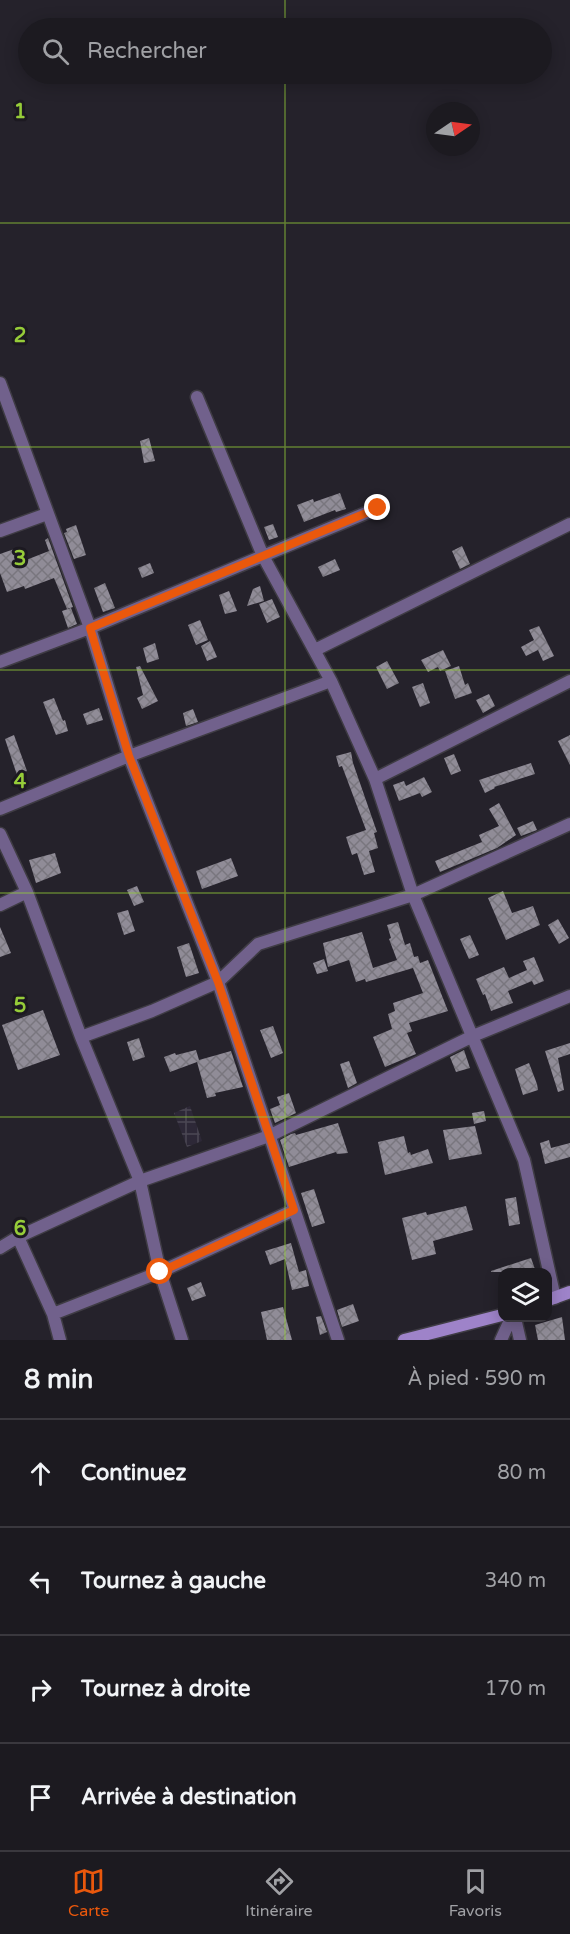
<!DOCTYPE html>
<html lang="fr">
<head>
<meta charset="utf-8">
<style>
	body { margin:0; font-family:"Varela Round",sans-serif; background:#29272d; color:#f1f3f6 }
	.controls { position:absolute; right:18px; bottom:18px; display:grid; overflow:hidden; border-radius:12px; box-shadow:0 3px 15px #0003 }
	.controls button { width:54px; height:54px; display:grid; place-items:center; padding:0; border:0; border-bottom:2px solid #3a383e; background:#1c1a20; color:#f1f3f6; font:30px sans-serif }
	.compass { position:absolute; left:426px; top:102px; width:54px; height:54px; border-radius:50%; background:#1c1a20; box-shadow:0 3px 15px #0003; rotate:77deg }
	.stop { position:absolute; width:18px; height:18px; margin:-14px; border:4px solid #ea580c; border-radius:50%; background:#fff }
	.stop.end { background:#ea580c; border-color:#fff; box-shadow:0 2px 6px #0008 }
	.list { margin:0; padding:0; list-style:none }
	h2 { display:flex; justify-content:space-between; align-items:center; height:78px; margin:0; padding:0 24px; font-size:26px }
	h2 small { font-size:20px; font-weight:400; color:#a0a1a5 }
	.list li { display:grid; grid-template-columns:39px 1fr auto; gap:18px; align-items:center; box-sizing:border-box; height:108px; padding:0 24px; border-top:2px solid #3a383e }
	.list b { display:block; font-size:22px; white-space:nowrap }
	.list em { font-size:20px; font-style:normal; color:#a0a1a5 }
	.icon { flex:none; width:33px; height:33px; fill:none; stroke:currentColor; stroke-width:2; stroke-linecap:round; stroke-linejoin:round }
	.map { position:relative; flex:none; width:570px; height:1340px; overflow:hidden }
	.search { position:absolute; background:#1c1a20; box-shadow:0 3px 15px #0003; left:18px; right:18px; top:18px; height:66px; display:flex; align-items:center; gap:15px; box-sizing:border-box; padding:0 21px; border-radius:33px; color:#a0a1a5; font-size:22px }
	.sheet { height:510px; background:#1c1a20 }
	nav { display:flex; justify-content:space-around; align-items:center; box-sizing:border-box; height:84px; border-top:2px solid #3a383e; background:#1c1a20; font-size:16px; color:#a0a1a5 }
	nav a { display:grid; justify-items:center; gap:3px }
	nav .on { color:#ea580c }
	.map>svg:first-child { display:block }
</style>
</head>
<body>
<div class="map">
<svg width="570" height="1340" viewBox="0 0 570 1340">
	<defs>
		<pattern id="industrial-grid" width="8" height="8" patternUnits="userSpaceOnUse" patternTransform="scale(1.5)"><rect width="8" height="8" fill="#2d2837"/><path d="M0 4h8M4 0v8" fill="none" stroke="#4b4754"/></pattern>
		<pattern id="building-cross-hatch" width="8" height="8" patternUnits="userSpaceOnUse" patternTransform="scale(1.5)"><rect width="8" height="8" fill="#908c97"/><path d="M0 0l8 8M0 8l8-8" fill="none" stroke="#79767e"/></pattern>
	</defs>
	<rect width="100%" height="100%" fill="#25222b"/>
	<!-- industrial -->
	<path fill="url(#industrial-grid)" d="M190 1106 202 1141 187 1147 174 1113Z"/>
	<!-- building -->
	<path fill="url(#building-cross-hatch)" d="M149 438 155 461 144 463 140 441Z
		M340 493 346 509 336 512 335 510 304 522 297 505 313 499 314 502Z
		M273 524 278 537 269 540 264 527Z
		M76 525 86 555 74 559 64 533 67 532 66 529Z
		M48 538 73 607 67 609 54 578 25 589 24 586 7 592 0 573V554L17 548 21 562 49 551 45 540Z
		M462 546 470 564 460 569 452 551Z
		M335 559 340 570 323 577 318 567Z
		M150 563 154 573 142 578 138 568Z
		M105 583 115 608 103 612 94 588Z
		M260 586 264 601 247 606 253 589Z
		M229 591 237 611 225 614 219 595Z
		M272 599 280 617 267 623 259 604Z
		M71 608 77 624 68 628 62 611Z
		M200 620 208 640 196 645 188 625Z
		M539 626 554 656 543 661 538 650 526 656 521 647 534 640 529 630Z
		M210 641 217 657 207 661 201 646Z
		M155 643 159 659 147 663 143 648Z
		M443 650 451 666 440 671 438 667 428 672 421 660Z
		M387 661 399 683 387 689 376 667Z
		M140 666 158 701 142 709 137 698 143 695 136 667Z
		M459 666 465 685 468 683 472 693 455 699 445 671Z
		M423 683 430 703 420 707 412 687Z
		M489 694 495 706 483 713 476 700Z
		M54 698 63 721 65 720 68 731 56 735 43 702Z
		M99 708 103 720 87 725 83 714Z
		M193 709 198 722 186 726 183 713Z
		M14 735 27 771 17 775 5 739Z
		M570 735V765L558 741Z
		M351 752 353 763 377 832 374 833 378 848 369 851 375 872 364 875 357 853 352 855 346 837 366 830 342 766 339 767 336 756Z
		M454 754 461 771 451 775 444 758Z
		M531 763 535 774 494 787 495 788 485 793 479 780Z
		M424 777 432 792 422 797 420 793 399 801 393 785 404 781 406 786Z
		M499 803 516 835 497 848 440 872 435 861 482 842 479 835 499 826 489 809Z
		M533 821 537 830 521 836 517 828Z
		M55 853 61 873 36 883 29 860Z
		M231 858 238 876 202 889 196 871Z
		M137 886 144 902 134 906 127 890Z
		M503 891 512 913 533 906 540 925 506 940 488 898Z
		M128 910 135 931 124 935 117 913Z
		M558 919 569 938 559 944 548 925Z
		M398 922 405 945 410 943 414 957 418 956 420 963 428 960 448 1011 409 1023 412 1031 407 1033 416 1054 385 1067 373 1037 392 1029 388 1014 395 1011 393 1003 423 993 413 968 366 982 365 979 356 982 349 960 328 967 323 943 362 932 373 968 397 960 389 939 391 938 387 925Z
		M0 927 11 953 0 957Z
		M470 935 479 955 469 959 460 939Z
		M189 943 199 973 186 977 177 947Z
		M534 957 544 981 534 985 532 981 508 991 513 1003 491 1011 485 994 483 995 476 979 504 967 509 978 527 970 523 961Z
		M324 959 328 971 317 974 313 963Z
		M43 1010 60 1055 18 1070 2 1025Z
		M273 1026 283 1053 271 1058 260 1030Z
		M139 1038 145 1057 133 1061 127 1042Z
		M570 1043V1054L558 1058 564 1090 558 1092 545 1051Z
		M196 1050 199 1060 231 1051 243 1087 215 1093 216 1096 207 1098 197 1062 170 1072 164 1057 175 1053 176 1055Z
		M464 1050 470 1068 456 1072 450 1057Z
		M349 1061 357 1083 348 1088 340 1064Z
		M529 1063 537 1084 538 1090 523 1095 515 1069Z
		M289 1093 296 1113 275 1123 270 1109 280 1105 277 1097Z
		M484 1111 486 1121 474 1124 472 1113Z
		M338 1123 348 1153 337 1154 336 1152 289 1167 280 1140 291 1134 295 1133 296 1135Z
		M475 1126 482 1154 449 1160 443 1130Z
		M404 1136 408 1153 410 1152 411 1155 428 1149 433 1163 385 1175 378 1142Z
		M549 1140 551 1148 570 1143V1157L545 1164 540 1143Z
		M314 1189 325 1223 312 1227 301 1193Z
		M516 1197 520 1224 509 1226 505 1199Z
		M466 1206 473 1230 433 1241 436 1254 412 1260 402 1218 426 1212 427 1215Z
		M291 1243 299 1272 306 1270 309 1286 292 1290 285 1259 270 1265 265 1251Z
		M531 1258 536 1272H491V1271Z
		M201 1282 206 1296 192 1301 187 1288Z
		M353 1304 359 1321 342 1327 337 1310Z
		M283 1307 292 1340H267L261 1312Z
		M321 1316 327 1332 320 1335 316 1317Z
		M562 1317 565 1340H538L535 1325Z"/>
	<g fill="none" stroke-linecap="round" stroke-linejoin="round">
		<!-- minor casing -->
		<g stroke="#3f3c44" stroke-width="15">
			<path id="minor" d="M0 383 90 628 129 756 218 982 338 1340
				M197 397 263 556 331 681 375 779 413 895 524 1160 555 1298
				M0 531 47 514
				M315 650 570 524
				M0 662 90 628 378 508
				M375 779 570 681
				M0 809 129 756 331 681
				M0 834 27 892 81 1037 140 1181 160 1272 182 1340
				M0 905 27 892
				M81 1037 152 1011 218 982 258 944 413 895 570 824
				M18 1237 53 1314 60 1340
				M0 1248 18 1237 140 1181 269 1136 473 1036 570 996
				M53 1314 160 1272 294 1210
				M515 1318 520 1340
				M501 1340 511 1318"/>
		</g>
		<!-- secondary casing -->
		<g stroke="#3f3c44" stroke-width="15">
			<path id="secondary" d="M548 1300 570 1292
				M404 1340 502 1315"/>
		</g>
		<!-- minor -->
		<use href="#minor" stroke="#71618c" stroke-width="12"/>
		<!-- secondary -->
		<use href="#secondary" stroke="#9e83c9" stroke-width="12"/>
	</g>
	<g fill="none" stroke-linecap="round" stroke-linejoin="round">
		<!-- route -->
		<path stroke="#ea580c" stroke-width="8" d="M160 1272 294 1210 218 982 129 756 90 628 378 508"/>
	</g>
	<!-- grid -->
	<path fill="none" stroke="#96cc39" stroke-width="1.5" stroke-opacity="0.55" d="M285 0V28M285 74V1340M0 223H570M0 447H570M0 670H570M0 893H570M0 1117H570"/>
	<g font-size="20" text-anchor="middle" font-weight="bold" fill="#96cc39" stroke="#1c1921" stroke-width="6" stroke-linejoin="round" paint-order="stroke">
		<text x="20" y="118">1</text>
		<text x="20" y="342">2</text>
		<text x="20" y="565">3</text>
		<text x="20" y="788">4</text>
		<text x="20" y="1012">5</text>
		<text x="20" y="1235">6</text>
	</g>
</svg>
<div class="controls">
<button><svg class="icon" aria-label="layers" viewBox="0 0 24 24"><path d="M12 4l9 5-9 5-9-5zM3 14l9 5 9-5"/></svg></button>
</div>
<svg class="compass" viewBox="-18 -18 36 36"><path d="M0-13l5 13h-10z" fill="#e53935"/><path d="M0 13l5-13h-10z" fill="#a0a1a5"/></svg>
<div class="stop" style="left:160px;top:1272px"></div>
<div class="stop end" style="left:378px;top:508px"></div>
<div class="search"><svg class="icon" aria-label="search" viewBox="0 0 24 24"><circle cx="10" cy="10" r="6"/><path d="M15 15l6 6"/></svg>Rechercher</div>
</div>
<section class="sheet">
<h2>8 min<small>À pied · 590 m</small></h2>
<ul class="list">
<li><svg class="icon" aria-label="ahead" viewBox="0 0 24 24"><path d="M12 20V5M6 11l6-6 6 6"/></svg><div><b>Continuez</b></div><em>80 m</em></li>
<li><svg class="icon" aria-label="left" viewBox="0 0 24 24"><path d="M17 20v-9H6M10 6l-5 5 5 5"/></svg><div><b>Tournez à gauche</b></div><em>340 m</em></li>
<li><svg class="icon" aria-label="right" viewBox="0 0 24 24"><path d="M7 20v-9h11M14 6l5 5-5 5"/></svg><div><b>Tournez à droite</b></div><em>170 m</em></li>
<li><svg class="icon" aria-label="arrive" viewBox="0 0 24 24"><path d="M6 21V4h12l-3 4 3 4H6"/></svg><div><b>Arrivée à destination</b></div></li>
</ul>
</section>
<nav>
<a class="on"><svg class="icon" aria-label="map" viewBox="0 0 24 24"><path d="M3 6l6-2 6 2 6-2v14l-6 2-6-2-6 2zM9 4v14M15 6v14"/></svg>Carte</a>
<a><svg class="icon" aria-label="directions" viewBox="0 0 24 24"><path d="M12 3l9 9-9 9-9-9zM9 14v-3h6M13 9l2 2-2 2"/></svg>Itinéraire</a>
<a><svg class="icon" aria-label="saved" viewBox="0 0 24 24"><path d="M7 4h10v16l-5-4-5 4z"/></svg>Favoris</a>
</nav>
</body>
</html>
